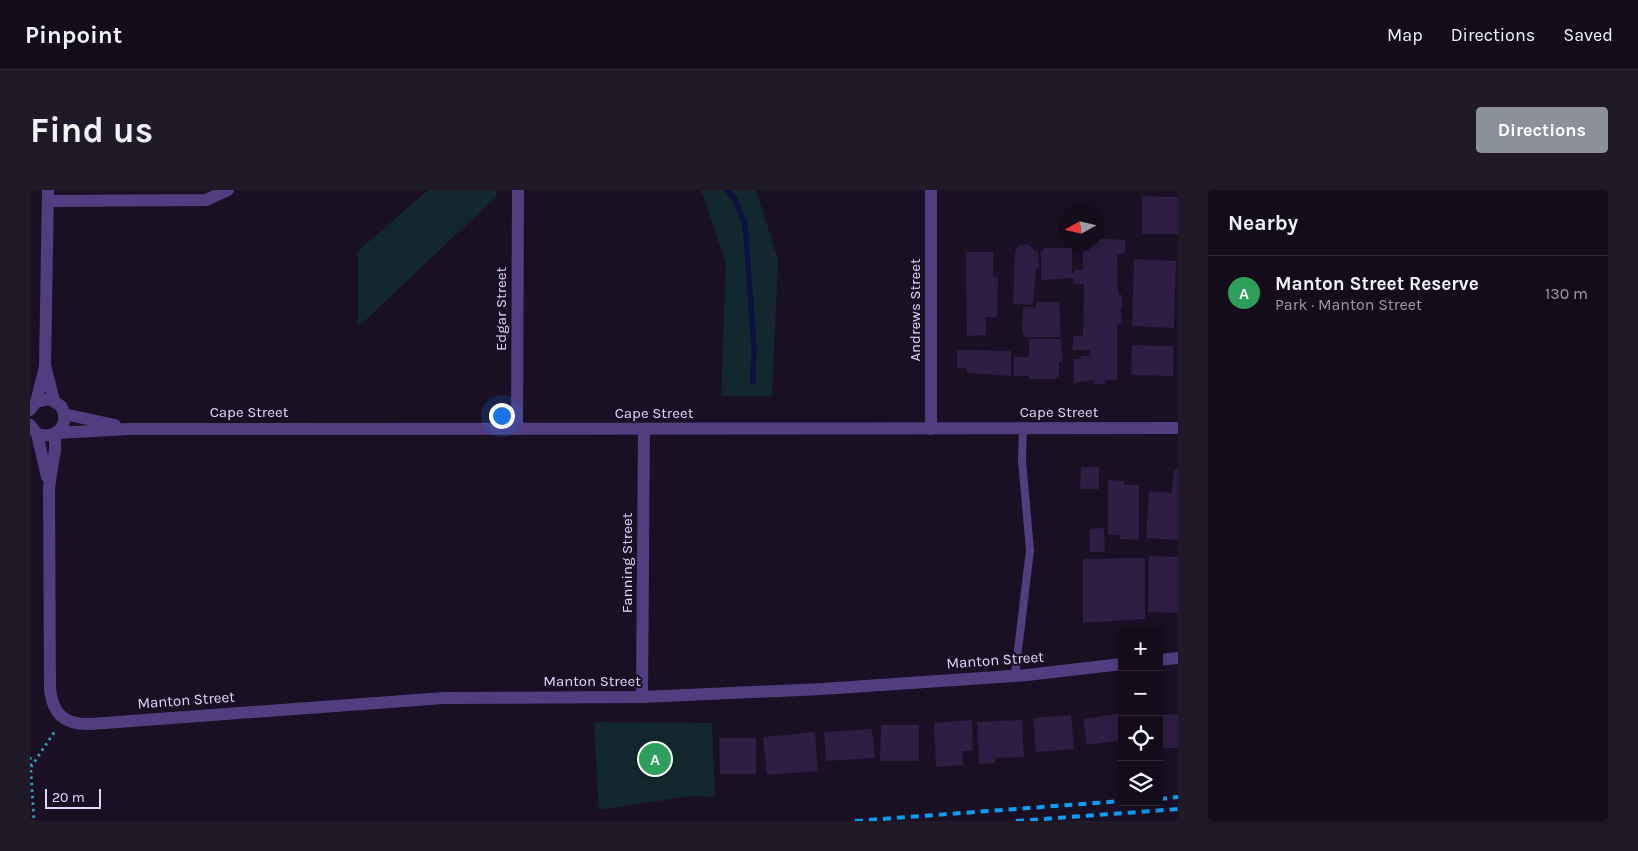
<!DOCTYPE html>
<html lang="en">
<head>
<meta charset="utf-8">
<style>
	body { margin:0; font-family:Karla,sans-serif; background:#201a28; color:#f1f3f6 }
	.controls { position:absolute; right:15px; bottom:15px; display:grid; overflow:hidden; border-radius:5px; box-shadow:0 2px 12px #0003 }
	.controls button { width:45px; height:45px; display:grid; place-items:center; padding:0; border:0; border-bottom:1px solid #322c3a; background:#130c1b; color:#f1f3f6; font:25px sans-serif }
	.compass { position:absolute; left:1028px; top:15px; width:45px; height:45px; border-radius:50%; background:#130c1b; box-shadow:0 2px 12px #0003; rotate:262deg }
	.scale { position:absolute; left:15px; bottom:12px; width:56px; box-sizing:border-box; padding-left:5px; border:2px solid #e4d5fd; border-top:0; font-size:14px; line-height:18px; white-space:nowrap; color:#e4d5fd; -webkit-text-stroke:4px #191024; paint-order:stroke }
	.you { position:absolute; left:471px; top:225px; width:18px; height:18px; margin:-12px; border:4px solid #fff; border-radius:50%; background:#1a73e8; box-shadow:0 0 0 8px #1a73e833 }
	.badge { display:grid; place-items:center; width:32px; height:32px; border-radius:50%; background:#8c9099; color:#fff; font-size:16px; font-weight:700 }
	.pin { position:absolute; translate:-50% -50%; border:2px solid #fff; box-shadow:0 1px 5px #0006 }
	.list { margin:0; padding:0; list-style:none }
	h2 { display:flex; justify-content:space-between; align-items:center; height:65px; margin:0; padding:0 20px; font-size:21px }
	h2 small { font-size:16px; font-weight:400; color:#9d9ba3 }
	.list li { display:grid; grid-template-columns:32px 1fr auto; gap:15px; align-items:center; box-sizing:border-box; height:75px; padding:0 20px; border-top:1px solid #322c3a }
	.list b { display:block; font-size:19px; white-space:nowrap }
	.list p { margin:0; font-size:16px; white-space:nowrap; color:#9d9ba3 }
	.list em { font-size:16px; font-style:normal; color:#9d9ba3 }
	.icon { flex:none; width:28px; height:28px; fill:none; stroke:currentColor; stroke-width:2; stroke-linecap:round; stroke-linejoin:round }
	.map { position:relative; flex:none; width:1148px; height:631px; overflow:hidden; border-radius:5px }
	header { display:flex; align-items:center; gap:30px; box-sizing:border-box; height:70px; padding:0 25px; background:#130c1b; border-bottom:1px solid #322c3a }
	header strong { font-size:24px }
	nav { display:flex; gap:28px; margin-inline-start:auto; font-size:18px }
	.intro { display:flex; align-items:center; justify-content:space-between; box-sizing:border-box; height:120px; padding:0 30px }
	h1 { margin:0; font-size:35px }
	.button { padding:12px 22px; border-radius:5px; background:#8c9099; color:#fff; font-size:18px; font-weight:700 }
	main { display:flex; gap:30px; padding:0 30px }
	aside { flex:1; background:#130c1b; border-radius:5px; box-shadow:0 2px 12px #0003 }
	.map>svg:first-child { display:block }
</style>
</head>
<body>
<header>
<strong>Pinpoint</strong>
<nav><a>Map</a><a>Directions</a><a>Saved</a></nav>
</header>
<div class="intro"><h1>Find us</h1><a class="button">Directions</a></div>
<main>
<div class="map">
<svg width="1148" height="631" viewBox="0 0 1148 631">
	<rect width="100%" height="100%" fill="#191024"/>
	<!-- green -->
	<path fill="#13282e" d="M398 0H466V7L328 137V61Z
		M671 0H726L748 70 742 206H691L696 73Z
		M564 532 682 533 685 607 660 606 569 620Z"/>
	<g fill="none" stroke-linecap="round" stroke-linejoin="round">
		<!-- stream -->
		<path stroke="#0c1140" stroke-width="5.5" d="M697 0 705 9 715 34 724 156 723 191"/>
	</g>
	<!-- building -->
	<path fill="#2f1d44" d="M1112 6 1148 7V44H1112Z
		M1066 48 1095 50V62L1087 65 1088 105H1092V119H1088L1091 121 1092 134H1087V190H1076L1075 194H1064V190L1044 193V169H1051V166H1060V160H1043V146H1053L1054 94H1044L1043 88 1011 90V62L1015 58H1042V83L1044 84V80H1053V61H1060V52H1066Z
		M998 54 1005 61H1008L1009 78H1006L1003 115 983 114 985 61 989 55Z
		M936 62H963V87H968L967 127H956V145L937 146Z
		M1104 69 1146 71 1144 138 1102 136Z
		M1006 112H1029L1031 147H996L992 142 993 117H1006Z
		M999 149H1031L1033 172H1029V187H1025V189H999V186H984V167H999Z
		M1102 155 1144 156 1143 186 1101 185Z
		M927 160 981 161V186L937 183V178H927Z
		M1051 277H1069V299H1050Z
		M1144 279H1148V350L1116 348 1119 301 1142 303Z
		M1078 290 1094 291V295H1109V350L1090 349V345H1078Z
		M1074 338 1075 362H1060V339Z
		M1119 366 1148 367V423L1118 422Z
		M1115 368V429L1053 433V369Z
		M1092 523V550L1057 555 1053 529Z
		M1148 524V558H1130L1129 525Z
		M1041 525 1044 559 1006 562 1003 528Z
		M942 530 943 561H932L933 575 906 577 904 533Z
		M992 530 994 567 965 568V573L949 574 947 532Z
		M851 535H889V571H850Z
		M842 539 845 568 796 571 794 542Z
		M785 542 788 581 737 585 733 547Z
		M689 548H726V584H690Z"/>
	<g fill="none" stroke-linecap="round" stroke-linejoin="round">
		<!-- path -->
		<path stroke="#3597b1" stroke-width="3" stroke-dasharray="2.5 4" stroke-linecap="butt" d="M0 567 4 631
			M1 577 25 541"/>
		<!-- service -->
		<path stroke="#523d81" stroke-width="8" d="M985 485 1000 360 992 270 993 238"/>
		<!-- minor -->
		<path stroke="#523d81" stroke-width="12" d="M901 0V239
			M18 11 176 10 198 0
			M16 179 24 211
			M6 212 15 177 18 0
			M487 239 488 0
			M7 244 17 287
			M25 244V260L19 297 20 499C23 525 35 535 61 534L414 508 612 507 792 499 997 485 1092 474
			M1129 470 1148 468
			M612 507 614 239"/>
		<!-- tertiary -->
		<path stroke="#523d81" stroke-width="12" d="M0 220 6 212 20 209 31 216C41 235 26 250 7 244L0 235
			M34 224 85 235
			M27 243 99 239 1148 238"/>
		<!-- rail -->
		<path stroke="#0c9df2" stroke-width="4" stroke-dasharray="8 6" stroke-linecap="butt" d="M1129 609 1148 607
			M825 631 1092 611
			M986 631 1148 619"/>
	</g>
	<g text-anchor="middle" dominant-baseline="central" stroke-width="4.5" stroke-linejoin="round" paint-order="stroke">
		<!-- street labels -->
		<g font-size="15" fill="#e4d5fd" stroke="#191024">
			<text transform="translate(471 119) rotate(-90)">Edgar Street</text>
			<text transform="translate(885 120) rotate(-90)">Andrews Street</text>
			<text x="219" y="222">Cape Street</text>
			<text x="1029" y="222">Cape Street</text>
			<text x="624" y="223">Cape Street</text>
			<text transform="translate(597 373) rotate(-90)">Fanning Street</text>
			<text transform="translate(965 470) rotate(-4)">Manton Street</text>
			<text x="562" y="491">Manton Street</text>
			<text transform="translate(156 510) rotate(-4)">Manton Street</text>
		</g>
	</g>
</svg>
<div class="controls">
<button>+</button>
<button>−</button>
<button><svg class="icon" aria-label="locate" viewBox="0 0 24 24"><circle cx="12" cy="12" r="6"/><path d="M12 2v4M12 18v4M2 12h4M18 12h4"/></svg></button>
<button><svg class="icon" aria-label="layers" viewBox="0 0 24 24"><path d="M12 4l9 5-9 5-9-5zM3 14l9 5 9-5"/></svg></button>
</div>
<svg class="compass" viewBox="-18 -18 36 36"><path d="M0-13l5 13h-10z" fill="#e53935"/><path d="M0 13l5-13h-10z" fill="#9d9ba3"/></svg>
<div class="scale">20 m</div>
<div class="you"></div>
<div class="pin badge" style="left:625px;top:569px;background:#2e9e5b">A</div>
</div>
<aside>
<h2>Nearby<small></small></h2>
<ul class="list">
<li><span class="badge" style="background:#2e9e5b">A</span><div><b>Manton Street Reserve</b><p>Park · Manton Street</p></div><em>130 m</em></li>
</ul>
</aside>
</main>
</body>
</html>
